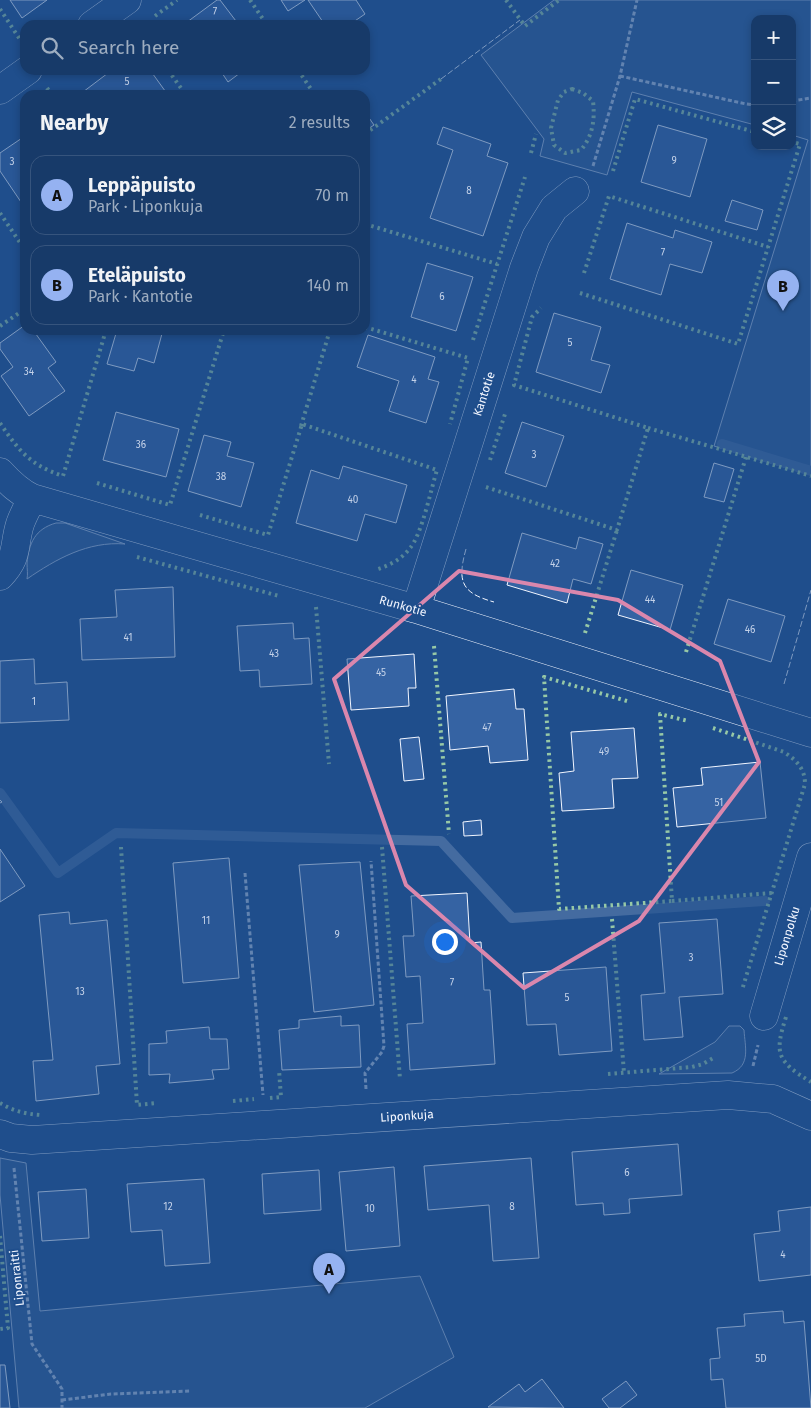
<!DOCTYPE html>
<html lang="en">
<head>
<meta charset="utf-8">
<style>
	body { margin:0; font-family:"Fira Sans",sans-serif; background:#20416f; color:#f1f3f6 }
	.controls { position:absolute; right:15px; top:15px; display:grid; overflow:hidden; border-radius:10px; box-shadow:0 2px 8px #0003 }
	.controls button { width:45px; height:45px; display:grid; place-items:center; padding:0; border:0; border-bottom:1px solid #36547d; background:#173a69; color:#f1f3f6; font:25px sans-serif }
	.you { position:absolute; left:444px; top:941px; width:18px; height:18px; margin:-12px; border:4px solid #fff; border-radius:50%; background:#1a73e8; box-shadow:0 0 0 8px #1a73e833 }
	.badge { display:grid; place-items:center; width:32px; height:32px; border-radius:50%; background:#95b2f1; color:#111; font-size:16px; font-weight:700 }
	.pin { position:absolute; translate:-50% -41px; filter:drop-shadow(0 1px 2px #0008) }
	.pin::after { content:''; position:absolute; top:26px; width:18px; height:15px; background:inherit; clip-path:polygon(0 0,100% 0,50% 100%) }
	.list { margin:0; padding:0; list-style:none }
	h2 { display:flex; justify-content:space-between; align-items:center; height:65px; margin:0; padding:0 20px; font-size:21px }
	h2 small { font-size:16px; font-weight:400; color:#9eadc0 }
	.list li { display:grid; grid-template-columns:32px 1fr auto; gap:15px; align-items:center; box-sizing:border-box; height:80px; margin:0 10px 10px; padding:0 10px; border:1px solid #36547d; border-radius:15px }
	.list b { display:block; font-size:19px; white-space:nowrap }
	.list p { margin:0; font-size:16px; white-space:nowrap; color:#9eadc0 }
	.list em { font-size:16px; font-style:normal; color:#9eadc0 }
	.icon { flex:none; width:28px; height:28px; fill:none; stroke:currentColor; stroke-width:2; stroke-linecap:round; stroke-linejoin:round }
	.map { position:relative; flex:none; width:811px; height:1408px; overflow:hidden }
	.search { position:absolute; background:#173a69; box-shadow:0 2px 8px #0003; left:20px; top:20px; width:350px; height:55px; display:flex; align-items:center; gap:12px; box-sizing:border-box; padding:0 18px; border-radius:15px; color:#9eadc0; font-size:19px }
	.panel { position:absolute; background:#173a69; box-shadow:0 2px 8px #0003; left:20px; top:90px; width:350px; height:245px; border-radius:15px }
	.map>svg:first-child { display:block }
</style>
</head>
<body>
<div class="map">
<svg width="811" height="1408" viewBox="0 0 811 1408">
	<rect width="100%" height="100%" fill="#1f4e8c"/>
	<!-- green -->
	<path fill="#305b95" stroke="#a8bbd7" d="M554 0H811V475L714 446 808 140 792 135V19H755V125L632 92 607 175 540 156 544 139 481 55Z
		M56 523H65L125 544C88 541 56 559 27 579 28 574 27 569 27 563 29 543 35 529 56 523Z
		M729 1026H740L744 1030C745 1047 751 1065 732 1073L659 1074 715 1042Z
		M0 1158 26 1163 40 1311 420 1276 454 1357 365 1408H19L0 1195Z"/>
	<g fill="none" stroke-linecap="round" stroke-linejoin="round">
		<!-- stream -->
		<path stroke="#446ba0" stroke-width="10" d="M722 444 811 471
			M0 793 58 873 116 833 441 841 512 918 765 901"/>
	</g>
	<!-- building -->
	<path fill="#3563a3" stroke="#f2f6ff" d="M10 0H47L22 18Z
		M217 0H220L239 25H183Z
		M281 0H305L288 11Z
		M308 0H356L365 14 349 25H325Z
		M112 70H150L168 95H79Z
		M220 70H244L228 82Z
		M365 112 374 125 365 131Z
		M658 125 707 139 690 197 641 182Z
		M443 127 491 144 487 156 508 163 483 236 430 218 453 150 437 144Z
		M25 136V199L21 202 0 171V153Z
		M732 200 763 210 757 230 725 221Z
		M627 223 673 238 675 230 712 242 702 273 670 264 661 295 610 279Z
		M427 263 473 277 456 331 411 317Z
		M554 313 601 327 591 360 610 365 601 393 536 372Z
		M25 325V330H33L56 362 48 368 65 391 29 416 1 376 13 367 0 349V343Z
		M117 330H163L154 363 138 358 134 371 107 364Z
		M368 335 435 357 428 379 439 382 426 423 389 411 399 381 357 367Z
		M116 412 179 429 166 477 103 460Z
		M522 422 564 436 546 487 505 473Z
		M204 435 231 442 227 456 254 463 241 507 188 491Z
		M714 463 734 469 724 502 704 497Z
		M343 466 407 485 396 523 365 514 357 541 296 523 311 470 339 479Z
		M522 533 576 549 579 537 603 544 591 584 573 579 567 603 507 585Z
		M631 570 683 585 670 630 618 615Z
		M173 587 175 657 82 660 80 619 117 617 115 590Z
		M728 599 785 616 771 662 714 644Z
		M293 623 294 639 309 638 312 684 260 687 259 670 240 671 237 626Z
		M414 654 416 688H408L409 706 351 710 347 659Z
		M34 659 35 684 67 682 69 720 0 723V661Z
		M514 689 516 709H524L528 760 490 763 488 746 450 750 446 696Z
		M634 728 638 778 612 779 614 808 562 811 559 773 574 771 571 732Z
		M419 737 424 779 404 781 400 739Z
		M760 762 766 818 677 827 673 788 703 785 701 768Z
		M481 820 482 835 464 836 463 822Z
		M0 849 25 886 0 902Z
		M229 858 239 978 183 983 173 863Z
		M360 862 374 1005 314 1012 299 865Z
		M467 893 470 943 481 942 484 990H490L495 1064 410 1070 407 1024 423 1023 420 976 406 977 403 936H414L411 896Z
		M69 912 70 924 107 920 120 1064 96 1066 99 1094 36 1101 33 1061 53 1060 39 915Z
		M717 919 723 994 679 997 683 1037 644 1040 641 995 665 993 659 923Z
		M606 967 612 1051 559 1055 556 1024 527 1025 523 973Z
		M341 1016V1026L359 1025 361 1067 282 1070 279 1030 299 1028V1020Z
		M209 1027 210 1039H227L229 1069 212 1070 214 1079 169 1083 170 1074 149 1075V1044L167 1043 166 1031Z
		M678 1144 682 1195 629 1199 630 1213 604 1215 603 1203 576 1205 572 1152Z
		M531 1158 539 1258 493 1261 489 1205 428 1210 424 1166Z
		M394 1167 400 1246 346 1251 339 1172Z
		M319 1170 321 1210 264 1214 262 1174Z
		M204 1179 210 1263 165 1266 162 1230 131 1232 127 1184Z
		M86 1189 89 1238 42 1241 38 1192Z
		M811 1207V1275L759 1281 754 1234 780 1231 778 1211Z
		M783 1311 784 1323 804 1321 811 1408H726L723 1379 711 1380 710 1359 720 1358 717 1328 745 1326 744 1314Z
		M0 1365H5L10 1408H0Z
		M542 1379 564 1408 488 1407 519 1384 525 1392Z
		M626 1381 637 1395 620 1408H609L602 1399Z"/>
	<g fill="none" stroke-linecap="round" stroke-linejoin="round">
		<!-- street casing -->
		<g stroke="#f2f6ff" stroke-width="29">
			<path id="street" d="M92 25 127 0
				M0 90 28 70
				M0 472C10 483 19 492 32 498L416 609 811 733
				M0 576C19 556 13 547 20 524 23 515 28 507 32 498
				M416 609 524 268 536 237 554 208 575 191
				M764 1016 811 857
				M0 1134 11 1138 32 1140 728 1095 773 1099 811 1116"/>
		</g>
		<!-- path -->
		<path stroke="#b3c4dc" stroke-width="3" stroke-dasharray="4 2.5" stroke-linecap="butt" d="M620 76 746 104 755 105
			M792 101 811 98
			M593 166 620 76 637 0
			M245 873 263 1095
			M753 1066 758 1045
			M366 1089 365 1073 382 1052 384 1046 371 861
			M14 1168 32 1344 62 1389V1408
			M62 1400 111 1394 190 1391"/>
		<!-- street -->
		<use href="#street" stroke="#1f4e8c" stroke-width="28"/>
		<!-- hedge -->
		<path stroke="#97c8a6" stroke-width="4" stroke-dasharray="2.5 4" stroke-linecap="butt" d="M250 0 267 25
			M506 0 525 26 559 0
			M0 9 21 41
			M155 16 177 0
			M168 70 186 95
			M298 70 315 95
			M47 88 52 95
			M572 89 583 93 593 101C595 120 593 135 581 150L565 153 554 145 551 128 558 100 564 92Z
			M365 134 441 79
			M531 153 536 134
			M613 171 635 99 755 132
			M0 213 25 250
			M365 224 497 264
			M584 273 609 196 768 247
			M580 293 738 344 800 144 792 142
			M0 326 25 309
			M365 327 468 358 450 424
			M473 340 525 177
			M0 423C19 451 30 465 63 476L106 330
			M301 426 330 330
			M648 428 811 476
			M490 460 506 411
			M97 483 170 505 224 330
			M486 487 617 530 648 428 514 385 532 317 541 308
			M200 515 268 535 302 424 437 470C431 489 422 534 410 548 402 559 390 565 378 569
			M137 557 279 596
			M316 607 329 764
			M585 633 617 530
			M434 646 449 834
			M686 652 746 457
			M627 701 544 677 559 909 672 901 660 714 688 721
			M713 728 784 752C796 760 805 768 805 784L742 990
			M121 847 137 1105 157 1103
			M382 847 400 1079
			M672 901 772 893
			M612 919 624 1073
			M786 1017C774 1054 777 1061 811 1082
			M608 1074 692 1067 703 1064 715 1057
			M270 1098 281 1097 279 1070
			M233 1101 254 1099
			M0 1103C13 1111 26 1114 41 1115
			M0 1236 8 1328 0 1329"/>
		<!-- fence -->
		<path stroke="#f2f6ff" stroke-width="1" stroke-dasharray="6 2.5" stroke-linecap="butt" d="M441 79 520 20
			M466 549C457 581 461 593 494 602
			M784 684 811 590
			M0 800 2 802 0 803"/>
	</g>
	<!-- marked area -->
	<path d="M0 0H811V1408H0ZM459 571 618 600 720 661 759 762 639 921 524 988 406 885 334 679Z" fill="#1f4e8c" fill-opacity=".55" fill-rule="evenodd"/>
	<path fill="none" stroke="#da87ad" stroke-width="4" stroke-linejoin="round" d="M459 571 618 600 720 661 759 762 639 921 524 988 406 885 334 679Z"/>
	<g text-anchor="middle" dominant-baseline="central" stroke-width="4" stroke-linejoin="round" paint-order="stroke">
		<!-- number labels -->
		<g font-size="10" fill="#c3d1e8">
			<text x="215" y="12">7</text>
			<text x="127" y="82">5</text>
			<text x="674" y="161">9</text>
			<text x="12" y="162">3</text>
			<text x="469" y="191">8</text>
			<text x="663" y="253">7</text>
			<text x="442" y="297">6</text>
			<text x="570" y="343">5</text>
			<text x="29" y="372">34</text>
			<text x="414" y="380">4</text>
			<text x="141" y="445">36</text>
			<text x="534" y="455">3</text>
			<text x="221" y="477">38</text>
			<text x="353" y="500">40</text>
			<text x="555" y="564">42</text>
			<text x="650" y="600">44</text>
			<text x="750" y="630">46</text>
			<text x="128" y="638">41</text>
			<text x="274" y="654">43</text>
			<text x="381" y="673">45</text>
			<text x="34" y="702">1</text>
			<text x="487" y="728">47</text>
			<text x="604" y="752">49</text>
			<text x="719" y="803">51</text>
			<text x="206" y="921">11</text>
			<text x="337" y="935">9</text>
			<text x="691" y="958">3</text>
			<text x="452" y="983">7</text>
			<text x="80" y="992">13</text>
			<text x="567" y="998">5</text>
			<text x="627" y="1173">6</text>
			<text x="168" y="1207">12</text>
			<text x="512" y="1207">8</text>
			<text x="370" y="1209">10</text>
			<text x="783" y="1255">4</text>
			<text x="761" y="1359">5D</text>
		</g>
		<!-- street labels -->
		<g font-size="12" fill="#f2f6ff" stroke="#1f4e8c">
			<text transform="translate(484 394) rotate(-72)">Kantotie</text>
			<text transform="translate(403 606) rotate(16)">Runkotie</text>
			<text transform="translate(787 936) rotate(-73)">Liponpolku</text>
			<text transform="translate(407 1116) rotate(-4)">Liponkuja</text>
			<text transform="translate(17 1278) rotate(-96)">Liponraitti</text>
		</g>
	</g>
</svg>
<div class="controls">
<button>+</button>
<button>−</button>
<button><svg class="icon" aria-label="layers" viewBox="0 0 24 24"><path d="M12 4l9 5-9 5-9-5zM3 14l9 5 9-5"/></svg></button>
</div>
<div class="you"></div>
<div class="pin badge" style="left:329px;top:1294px">A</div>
<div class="pin badge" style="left:783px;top:311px">B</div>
<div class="search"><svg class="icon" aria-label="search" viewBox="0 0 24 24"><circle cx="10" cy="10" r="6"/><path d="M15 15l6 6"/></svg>Search here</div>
<section class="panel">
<h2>Nearby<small>2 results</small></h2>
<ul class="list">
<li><span class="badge">A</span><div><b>Leppäpuisto</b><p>Park · Liponkuja</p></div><em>70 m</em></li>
<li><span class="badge">B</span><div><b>Eteläpuisto</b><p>Park · Kantotie</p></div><em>140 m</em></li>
</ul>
</section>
</div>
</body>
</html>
